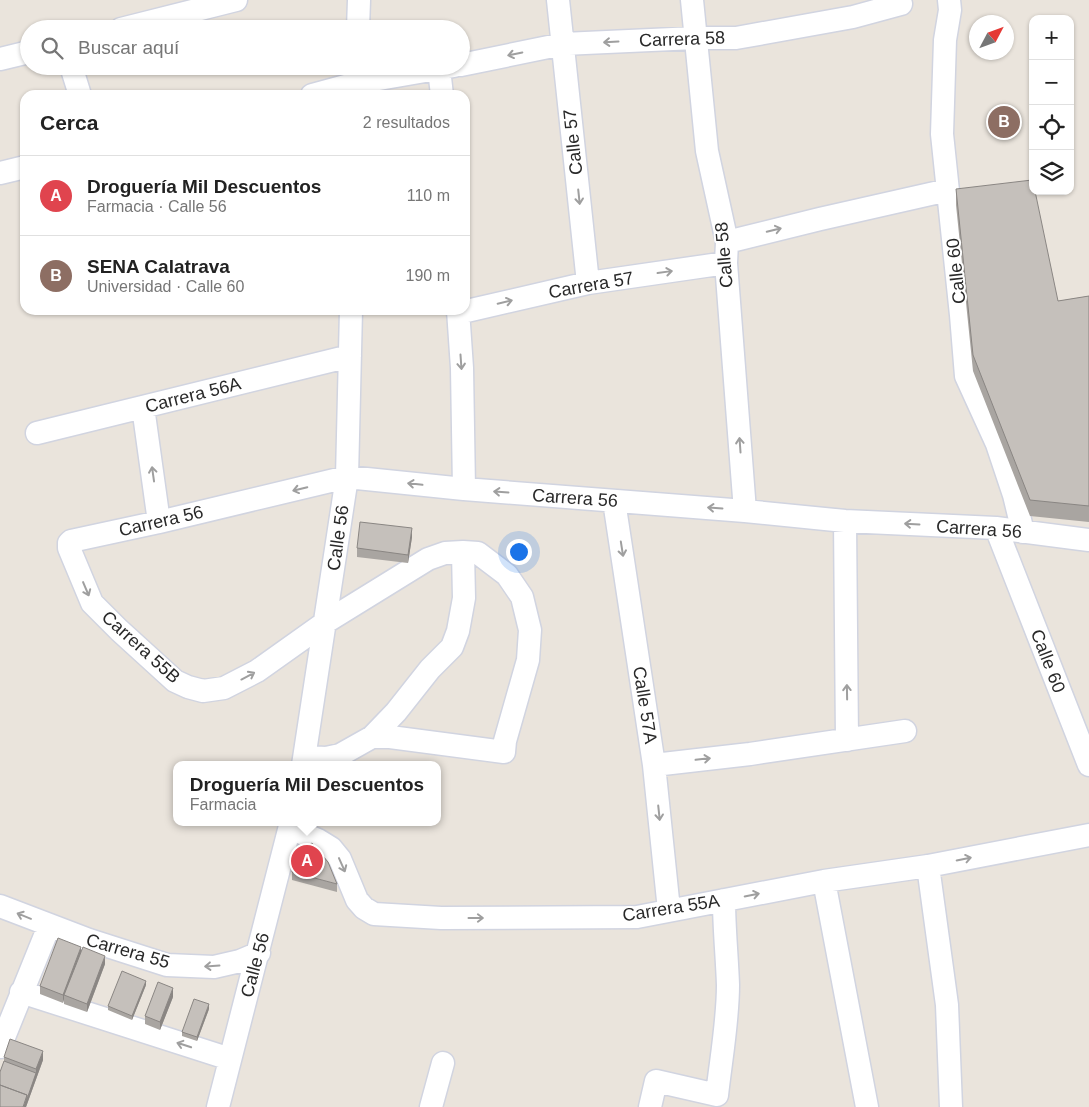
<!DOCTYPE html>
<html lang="es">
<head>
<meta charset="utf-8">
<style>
	body { margin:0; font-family:Arial,sans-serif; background:#f6f6f6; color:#222 }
	.controls { position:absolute; right:15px; top:15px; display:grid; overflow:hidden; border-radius:10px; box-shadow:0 1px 4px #0004 }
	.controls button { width:45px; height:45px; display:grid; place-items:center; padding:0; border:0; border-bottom:1px solid #e0e0e0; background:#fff; color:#222; font:25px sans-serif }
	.compass { position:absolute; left:969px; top:15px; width:45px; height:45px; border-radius:50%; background:#fff; box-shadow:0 1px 4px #0004; rotate:49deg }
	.you { position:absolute; left:518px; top:551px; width:18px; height:18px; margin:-12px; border:4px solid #fff; border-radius:50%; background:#1a73e8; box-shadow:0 0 0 8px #1a73e833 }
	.badge { display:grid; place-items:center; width:32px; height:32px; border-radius:50%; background:#111827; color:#fff; font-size:16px; font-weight:700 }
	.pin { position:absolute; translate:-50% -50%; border:2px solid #fff; box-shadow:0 1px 5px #0006 }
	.popup { position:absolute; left:173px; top:761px; width:268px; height:65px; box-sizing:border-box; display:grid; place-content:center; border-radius:10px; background:#fff; filter:drop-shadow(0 1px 4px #0005); font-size:16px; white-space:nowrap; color:#767676 }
	.popup b { font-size:19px; color:#222 }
	.popup::after { content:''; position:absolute; left:50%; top:100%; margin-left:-10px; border:10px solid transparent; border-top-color:#fff }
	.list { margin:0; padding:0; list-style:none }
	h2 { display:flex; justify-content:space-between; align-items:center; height:65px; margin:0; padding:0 20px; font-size:21px }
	h2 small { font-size:16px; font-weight:400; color:#767676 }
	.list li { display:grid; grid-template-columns:32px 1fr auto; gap:15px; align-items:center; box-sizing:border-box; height:80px; padding:0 20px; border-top:1px solid #e0e0e0 }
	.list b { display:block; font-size:19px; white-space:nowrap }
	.list p { margin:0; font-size:16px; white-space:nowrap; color:#767676 }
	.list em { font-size:16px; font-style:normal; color:#767676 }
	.icon { flex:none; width:28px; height:28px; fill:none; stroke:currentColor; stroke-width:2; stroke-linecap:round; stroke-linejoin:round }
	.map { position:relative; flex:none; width:1089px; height:1107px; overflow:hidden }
	.search { position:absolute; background:#fff; box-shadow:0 1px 4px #0004; left:20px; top:20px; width:450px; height:55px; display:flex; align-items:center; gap:12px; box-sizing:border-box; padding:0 18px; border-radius:28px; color:#767676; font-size:19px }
	.panel { position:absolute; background:#fff; box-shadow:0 1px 4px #0004; left:20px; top:90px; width:450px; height:225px; border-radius:15px }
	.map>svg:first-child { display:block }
</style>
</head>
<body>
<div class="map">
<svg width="1089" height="1107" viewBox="0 0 1089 1107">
	<rect width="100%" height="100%" fill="#eae4dc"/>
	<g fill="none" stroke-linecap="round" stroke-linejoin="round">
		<!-- minor casing -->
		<g stroke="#d1d4e0" stroke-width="25">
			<path id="minor" d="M558 0 588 283
				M692 0 707 151 727 242 726 263 745 511
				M949 0 950 10 945 40 942 134 961 315 966 376 997 444 1014 495 1023 532
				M121 29 236 0
				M358 29 359 0
				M0 59 29 52
				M461 65 563 44 695 38H736L853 17 901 4
				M71 66 80 95
				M439 69 442 95
				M312 95 356 83 454 66
				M0 173 25 167
				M727 242 820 219 948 190
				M458 310 462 368 464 489
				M458 313 588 283 726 263
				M143 407 159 522
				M37 433 350 356
				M614 501 654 765 669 910
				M845 521 847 740
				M996 528 1089 765
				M372 737H390L504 752 505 741 528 660 530 630 522 597 507 575 478 553 463 552 445 553 428 559 326 622 257 671 224 688 203 691 188 687 175 681 119 630 92 603 69 548V543L71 541 159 522 347 477 464 489 745 511 845 521 996 528 1089 540
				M305 757 326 758 340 755 372 737 396 712 430 669 452 647 458 631 464 598 463 552
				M303 765 347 477 351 310
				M654 765 750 754 905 731
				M290 828 318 840 331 848 340 859 357 900 364 908 374 914 441 918 637 917 824 881 928 866 1089 835
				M928 866 947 1005 951 1107
				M824 881 867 1107
				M0 906 89 940 167 965 214 967 240 961 259 953
				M21 992 230 1059
				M0 1047 49 926
				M218 1107 291 822
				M431 1107 443 1063
				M650 1107 656 1081 717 1095C721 1059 728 1021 728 985 727 956 724 928 724 900"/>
		</g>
		<!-- minor -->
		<use href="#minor" stroke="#fff" stroke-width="22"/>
	</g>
	<!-- wall -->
	<path fill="#a9a5a1" d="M367 66H401L367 72Z
		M956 189 1058 301 1089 296V522L1030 516 973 371 956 205Z
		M412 537 408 563 357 557V548Z
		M292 872 337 884V892L292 880Z
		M81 952 105 964 87 1012 64 1004V999L63 1003 40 994V986Z
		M146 985 132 1020 108 1010V1006Z
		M173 997 160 1030 145 1024V1016Z
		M209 1009 197 1041 182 1036V1032Z
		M4 1057 43 1060 26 1107 4 1061Z"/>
	<!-- shaded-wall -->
	<path fill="#8a8683" d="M412 528V537L408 563V555Z
		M81 947V955L64 995V999L63 1003V995Z
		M105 956V964L87 1012V1004Z
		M146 981V985L132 1020V1016Z
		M173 988V997L160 1030V1022Z
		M209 1004V1009L197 1041V1037Z
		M43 1051V1060L26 1107H23L36 1073V1069Z"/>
	<!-- building -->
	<path fill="#c5c0bb" stroke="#8a8683" d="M1032 180 1033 191H1035L1058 301 1089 296V506L1030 500 973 355 956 189Z
		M360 522 412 528 408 555 357 548Z
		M312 843 328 862 337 884 292 872 297 853Z
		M58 938 81 947 63 995 40 986Z
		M83 947 105 956 87 1004 64 995Z
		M122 971 146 981 132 1016 108 1006Z
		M158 982 173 988 160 1022 145 1016Z
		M194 999 209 1004 197 1037 182 1032Z
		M10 1039 43 1051 36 1069 4 1057Z
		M4 1061 36 1073 27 1099V1095L0 1085V1072Z
		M0 1085 27 1095 23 1107H0Z"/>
	<!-- one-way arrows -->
	<defs><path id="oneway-shaft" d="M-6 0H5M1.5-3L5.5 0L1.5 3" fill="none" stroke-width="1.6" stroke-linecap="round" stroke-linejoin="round" transform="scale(1.25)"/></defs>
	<g stroke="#9f9f9f">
		<use href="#oneway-shaft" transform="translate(611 42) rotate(177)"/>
		<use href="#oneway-shaft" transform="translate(515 54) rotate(168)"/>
		<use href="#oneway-shaft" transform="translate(579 197) rotate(84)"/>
		<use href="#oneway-shaft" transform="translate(774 230) rotate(-14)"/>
		<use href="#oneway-shaft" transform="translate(665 272) rotate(-8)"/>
		<use href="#oneway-shaft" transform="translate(505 302) rotate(-13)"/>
		<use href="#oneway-shaft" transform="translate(461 362) rotate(86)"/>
		<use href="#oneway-shaft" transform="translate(740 445) rotate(-94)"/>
		<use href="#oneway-shaft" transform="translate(153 474) rotate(-98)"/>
		<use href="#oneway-shaft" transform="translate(415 484) rotate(-174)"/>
		<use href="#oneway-shaft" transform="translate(300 489) rotate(167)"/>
		<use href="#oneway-shaft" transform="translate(501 492) rotate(-176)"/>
		<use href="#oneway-shaft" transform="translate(715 508) rotate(-176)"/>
		<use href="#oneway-shaft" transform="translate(912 524) rotate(-177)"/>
		<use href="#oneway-shaft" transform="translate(622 549) rotate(81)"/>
		<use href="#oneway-shaft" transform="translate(86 589) rotate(67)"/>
		<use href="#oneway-shaft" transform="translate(248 676) rotate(-28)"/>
		<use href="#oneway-shaft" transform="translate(847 692) rotate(-91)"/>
		<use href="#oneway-shaft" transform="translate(703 759) rotate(-6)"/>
		<use href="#oneway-shaft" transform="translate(659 813) rotate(84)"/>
		<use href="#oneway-shaft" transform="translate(964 859) rotate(-11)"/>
		<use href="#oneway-shaft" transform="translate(342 865) rotate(66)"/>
		<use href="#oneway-shaft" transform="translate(752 895) rotate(-11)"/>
		<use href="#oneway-shaft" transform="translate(24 916) rotate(-158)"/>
		<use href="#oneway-shaft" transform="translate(476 918)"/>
		<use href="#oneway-shaft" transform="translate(212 966) rotate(176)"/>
		<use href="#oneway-shaft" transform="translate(184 1045) rotate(-162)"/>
	</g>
	<g text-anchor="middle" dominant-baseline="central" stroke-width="4" stroke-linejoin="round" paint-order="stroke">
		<!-- street labels -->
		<g font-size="18" fill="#292929" stroke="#fff">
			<text transform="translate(682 39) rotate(-2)">Carrera 58</text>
			<text transform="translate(573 142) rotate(-96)">Calle 57</text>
			<text transform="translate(724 255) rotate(-95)">Calle 58</text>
			<text transform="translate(956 271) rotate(-96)">Calle 60</text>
			<text transform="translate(591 285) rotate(-10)">Carrera 57</text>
			<text transform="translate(193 395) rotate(-14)">Carrera 56A</text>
			<text transform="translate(575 498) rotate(4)">Carrera 56</text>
			<text transform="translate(161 521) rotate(-13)">Carrera 56</text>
			<text transform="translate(979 529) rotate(4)">Carrera 56</text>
			<text transform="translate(338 538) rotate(-82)">Calle 56</text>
			<text transform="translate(141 647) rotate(42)">Carrera 55B</text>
			<text transform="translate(1048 661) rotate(69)">Calle 60</text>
			<text transform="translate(645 705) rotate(81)">Calle 57A</text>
			<text transform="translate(671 908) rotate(-9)">Carrera 55A</text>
			<text transform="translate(128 951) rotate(16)">Carrera 55</text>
			<text transform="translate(255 965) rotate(-75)">Calle 56</text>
		</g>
	</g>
</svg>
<div class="controls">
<button>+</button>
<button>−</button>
<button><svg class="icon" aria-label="locate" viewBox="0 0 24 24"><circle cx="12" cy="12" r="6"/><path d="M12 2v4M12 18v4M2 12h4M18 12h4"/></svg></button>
<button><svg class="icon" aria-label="layers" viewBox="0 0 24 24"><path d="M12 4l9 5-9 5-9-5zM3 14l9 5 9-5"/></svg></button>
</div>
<svg class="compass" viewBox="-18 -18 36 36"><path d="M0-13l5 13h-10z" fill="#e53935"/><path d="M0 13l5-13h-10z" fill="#767676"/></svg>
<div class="you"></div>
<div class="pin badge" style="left:307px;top:861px;background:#e0444e">A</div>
<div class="popup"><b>Droguería Mil Descuentos</b>Farmacia</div>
<div class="pin badge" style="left:1004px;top:122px;background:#8d6e63">B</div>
<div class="search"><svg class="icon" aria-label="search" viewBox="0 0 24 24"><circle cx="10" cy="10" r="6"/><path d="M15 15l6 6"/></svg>Buscar aquí</div>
<section class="panel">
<h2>Cerca<small>2 resultados</small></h2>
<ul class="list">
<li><span class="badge" style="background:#e0444e">A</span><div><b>Droguería Mil Descuentos</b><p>Farmacia · Calle 56</p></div><em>110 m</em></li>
<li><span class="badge" style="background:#8d6e63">B</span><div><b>SENA Calatrava</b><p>Universidad · Calle 60</p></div><em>190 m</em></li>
</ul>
</section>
</div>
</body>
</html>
